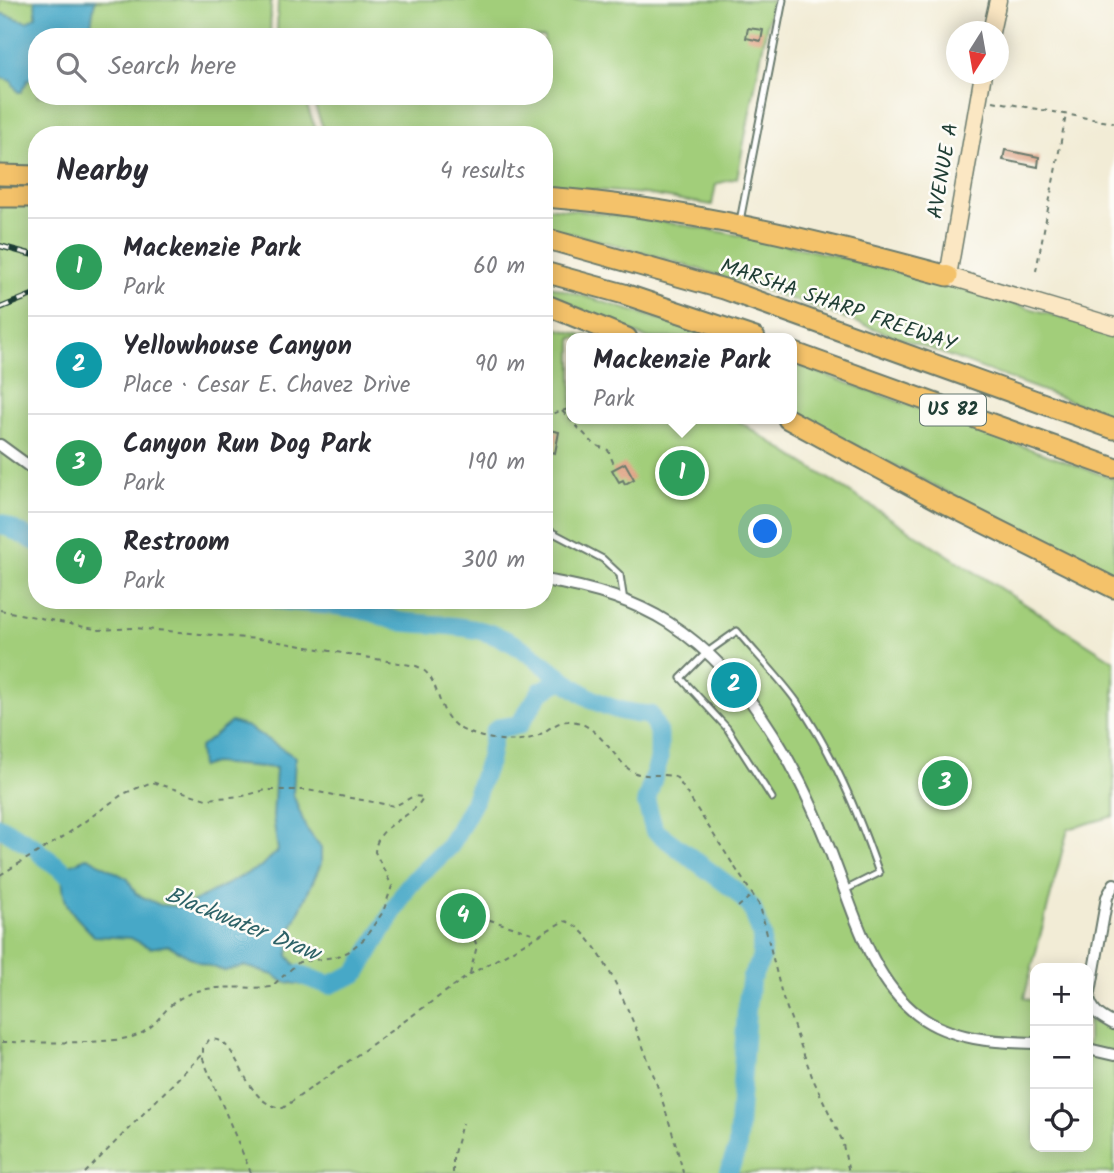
<!DOCTYPE html>
<html lang="en">
<head>
<meta charset="utf-8">
<style>
	body { margin:0; font-family:Kalam,sans-serif; background:#f2f2f3; color:#2b2b33 }
	.controls { position:absolute; right:21px; bottom:21px; display:grid; overflow:hidden; border-radius:14px; box-shadow:0 4px 18px #0003 }
	.controls button { width:63px; height:63px; display:grid; place-items:center; padding:0; border:0; border-bottom:2px solid #e1e1e2; background:#fff; color:#2b2b33; font:35px sans-serif }
	.compass { position:absolute; left:946px; top:21px; width:63px; height:63px; border-radius:50%; background:#fff; box-shadow:0 4px 18px #0003; rotate:191deg }
	.you { position:absolute; left:766px; top:532px; width:24px; height:24px; margin:-18px; border:5px solid #fff; border-radius:50%; background:#1a73e8; box-shadow:0 0 0 10px #1a73e833 }
	.badge { display:grid; place-items:center; width:46px; height:46px; border-radius:50%; background:#0f766e; color:#fff; font-size:23px; font-weight:700 }
	.pin { position:absolute; translate:-50% -50%; border:4px solid #fff; box-shadow:0 2px 7px #0006 }
	.popup { position:absolute; left:566px; top:333px; width:231px; height:91px; box-sizing:border-box; display:grid; place-content:center; border-radius:14px; background:#fff; filter:drop-shadow(0 2px 5px #0005); font-size:23px; white-space:nowrap; color:#7c7c81 }
	.popup b { font-size:26px; color:#2b2b33 }
	.popup::after { content:''; position:absolute; left:50%; top:100%; margin-left:-14px; border:14px solid transparent; border-top-color:#fff }
	.list { margin:0; padding:0; list-style:none }
	h2 { display:flex; justify-content:space-between; align-items:center; height:91px; margin:0; padding:0 28px; font-size:30px }
	h2 small { font-size:23px; font-weight:400; color:#7c7c81 }
	.list li { display:grid; grid-template-columns:46px 1fr auto; gap:21px; align-items:center; box-sizing:border-box; height:98px; padding:0 28px; border-top:2px solid #e1e1e2 }
	.list b { display:block; font-size:26px; white-space:nowrap }
	.list p { margin:0; font-size:23px; white-space:nowrap; color:#7c7c81 }
	.list em { font-size:23px; font-style:normal; color:#7c7c81 }
	.icon { flex:none; width:38px; height:38px; fill:none; stroke:currentColor; stroke-width:2; stroke-linecap:round; stroke-linejoin:round }
	.map { position:relative; flex:none; width:1114px; height:1173px; overflow:hidden }
	.search { position:absolute; background:#fff; box-shadow:0 4px 18px #0003; left:28px; top:28px; width:525px; height:77px; display:flex; align-items:center; gap:18px; box-sizing:border-box; padding:0 24px; border-radius:28px; color:#7c7c81; font-size:26px }
	.panel { position:absolute; background:#fff; box-shadow:0 4px 18px #0003; left:28px; top:126px; width:525px; height:483px; border-radius:28px }
	.map>svg:first-child { display:block }
</style>
</head>
<body>
<div class="map">
<svg width="1114" height="1173" viewBox="0 0 1114 1173">
	<rect width="100%" height="100%" fill="#fdfcf7"/>
	<filter id="ink" filterUnits="userSpaceOnUse"><feTurbulence type="fractalNoise" baseFrequency=".0143" numOctaves="2"/><feDisplacementMap in="SourceGraphic" scale="14" xChannelSelector="R" yChannelSelector="G"/><feConvolveMatrix kernelMatrix="1 2 1 2 8 2 1 2 1" color-interpolation-filters="sRGB"/></filter>
	<filter id="wash" filterUnits="userSpaceOnUse"><feTurbulence type="fractalNoise" baseFrequency=".00686" numOctaves="4" result="noise"/><feDisplacementMap in="SourceGraphic" scale="28" xChannelSelector="R" yChannelSelector="G"/><feGaussianBlur stdDeviation="1.57" result="paint"/><feColorMatrix in="noise" values="0 0 0 0 0 0 0 0 0 0 0 0 0 0 0 0 0 1.4 0 .05"/><feComposite in="paint" operator="in"/></filter>
	<g filter="url(#wash)">
		<rect width="100%" height="100%" fill="#f2ecd6"/>
		<!-- green -->
		<path fill="#a2ce7a" stroke="#608657" stroke-width="2" d="M0 0H271L270 37H37V96H303L318 135H37V600H544V325L594 338H572V419H735L1114 661V816L1068 829 1024 998 1035 1002V1147H1088V1020L1114 1030V1173H0Z
			M278 0H772L737 178 716 184 712 205 645 194 544 186V135H326L311 96H544V37H277Z
			M544 207C738 225 928 275 1114 334V417C926 349 739 272 544 227Z
			M544 284 721 338H646L544 294Z
			M792 363 1114 479V576L792 414Z"/>
		<!-- water -->
		<path fill="#47a8c7" stroke="#33727e" stroke-width="2" d="M35 0H95L89 37H37V78L28 80 21 92H18L11 81 0 77V13L27 22 36 16Z
			M231 722 248 727 295 757 293 794 306 828 321 848V864L291 929 288 956 301 972 321 984 317 987 284 982 273 975 245 966 225 971 200 963 168 945 150 948 131 938 94 936C69 910 60 904 63 868L88 857 128 879 136 894 160 905 183 907 260 867 278 851 273 817 276 768 213 763 201 767 199 748Z"/>
		<g fill="none" stroke-linecap="round" stroke-linejoin="round">
			<!-- river -->
			<path stroke="#47a8c7" stroke-width="19" d="M0 523 37 542
				M277 600C307 605 338 603 367 611 379 613 390 621 403 622 429 625 456 624 482 631 552 650 571 712 650 715L659 734V760L646 801 654 830 736 891 752 908 762 936 761 959 751 979 747 1004 737 1150 728 1173
				M0 827 37 849
				M41 854 83 885
				M298 974 329 985 357 973 408 886 450 846 474 801 489 760 494 732 498 728 519 725 541 691 558 682 560 676"/>
		</g>
		<g id="blocks">
			<!-- building -->
			<path fill="#dd9d7d" d="M748 28 763 30 761 41 746 38Z
				M1005 150 1039 157 1038 167 1003 160Z
				M549 430 559 432 555 453 545 451Z
				M625 463 634 479 625 484 623 480 619 482 612 470Z"/>
		</g>
	</g>
	<g filter="url(#ink)">
		<use href="#blocks" fill-opacity="0" stroke="#697a6d" stroke-width="2"/>
		<g fill="none" stroke-linecap="round" stroke-linejoin="round">
			<!-- service casing -->
			<g stroke="#697a6d" stroke-width="9">
				<path id="service" d="M740 221 783 0
					M544 528 603 559 620 575 624 601
					M772 798 727 728 681 678 706 653 737 631C757 655 779 677 797 702 834 754 858 813 879 873L845 890"/>
			</g>
			<!-- minor casing -->
			<g stroke="#697a6d" stroke-width="14">
				<path id="minor" d="M0 445 37 472
					M544 580C588 587 632 599 669 623 753 677 804 778 837 869 856 919 873 981 918 1015 951 1040 996 1042 1035 1043
					M1114 884 1107 897 1089 998C1093 1013 1101 1017 1114 1024
					M1088 1049 1114 1055"/>
			</g>
			<!-- secondary casing -->
			<g stroke="#697a6d" stroke-width="19">
				<path id="secondary" d="M991 32 998 0
					M983 74 948 276 1114 326"/>
			</g>
			<!-- motorway casing -->
			<g stroke="#697a6d" stroke-width="23">
				<path id="motorway" d="M0 175 37 176
					M0 197H37
					M544 197C682 207 815 240 948 276
					M544 238 724 289 1114 429
					M544 272 624 294 755 338
					M544 304 627 338
					M792 352 1114 468
					M788 419 940 501 1114 588"/>
			</g>
			<!-- path -->
			<path stroke="#697a6d" stroke-width="2" stroke-dasharray="5 5" stroke-linecap="butt" d="M993 101 1114 123
				M1036 271 1066 115
				M562 411 595 445 608 450 615 467
				M544 416 572 408
				M544 426V442
				M0 610 100 630 134 628 268 640 416 666C444 676 432 717 465 731 485 740 519 745 539 735 548 730 558 721 568 721 595 720 612 756 630 770 643 780 663 771 677 778L760 906 782 995 813 1079 842 1140 849 1173
				M0 875 63 837 123 794 152 782 206 799 243 796 266 790H307L395 806 414 796 423 797C413 820 377 822 375 852L392 886 383 912 364 939 348 952 335 957 299 962 271 987C240 990 204 981 176 1001 161 1012 155 1029 135 1036 108 1045 32 1042 0 1042
				M738 907 753 894
				M470 973 477 946 467 921 474 915 535 934
				M85 1173 202 1054
				M251 1173 203 1059V1048L209 1040C240 1033 241 1106 283 1108L469 975 564 921C610 927 674 1128 683 1173
				M453 1173V1157L462 1123"/>
			<!-- service -->
			<use href="#service" stroke="#fff" stroke-width="5"/>
			<!-- minor -->
			<use href="#minor" stroke="#fff" stroke-width="10"/>
			<!-- secondary -->
			<use href="#secondary" stroke="#fbe7c3" stroke-width="16"/>
			<!-- motorway -->
			<use href="#motorway" stroke="#f4c26a" stroke-width="19"/>
			<!-- rail casing -->
			<g stroke="#1f3d34" stroke-width="6">
				<path id="rail" d="M0 246 37 256
					M0 308 37 293"/>
			</g>
			<!-- rail -->
			<use href="#rail" stroke="#fdfcf7" stroke-width="3.5" stroke-dasharray="10" stroke-linecap="butt"/>
		</g>
	</g>
	<g text-anchor="middle" dominant-baseline="central" stroke-width="5" stroke-linejoin="round" paint-order="stroke">
		<!-- shield labels -->
		<rect fill="#fdfcf7" stroke="#62766e" stroke-width="2" x="920" y="394.5" width="66" height="31" rx="5"/>
		<g font-size="19" font-weight="bold" fill="#1f3d34">
			<text x="953" y="410">US 82</text>
		</g>
		<!-- street labels -->
		<g font-size="21" fill="#1f3d34" stroke="#fdfcf7">
			<text transform="translate(944 171) rotate(-80)">AVENUE A</text>
			<text transform="translate(838 306) rotate(19)">MARSHA SHARP FREEWAY</text>
		</g>
		<!-- water labels -->
		<g font-size="23" font-style="italic" fill="#2d6267" stroke="#fdfcf7">
			<text transform="translate(242 925) rotate(22)">Blackwater Draw</text>
		</g>
	</g>
</svg>
<div class="controls">
<button>+</button>
<button>−</button>
<button><svg class="icon" aria-label="locate" viewBox="0 0 24 24"><circle cx="12" cy="12" r="6"/><path d="M12 2v4M12 18v4M2 12h4M18 12h4"/></svg></button>
</div>
<svg class="compass" viewBox="-18 -18 36 36"><path d="M0-13l5 13h-10z" fill="#e53935"/><path d="M0 13l5-13h-10z" fill="#7c7c81"/></svg>
<div class="you"></div>
<div class="pin badge" style="left:682px;top:473px;background:#2e9e5b">1</div>
<div class="popup"><b>Mackenzie Park</b>Park</div>
<div class="pin badge" style="left:734px;top:685px;background:#0f9aa8">2</div>
<div class="pin badge" style="left:945px;top:783px;background:#2e9e5b">3</div>
<div class="pin badge" style="left:463px;top:916px;background:#2e9e5b">4</div>
<div class="search"><svg class="icon" aria-label="search" viewBox="0 0 24 24"><circle cx="10" cy="10" r="6"/><path d="M15 15l6 6"/></svg>Search here</div>
<section class="panel">
<h2>Nearby<small>4 results</small></h2>
<ul class="list">
<li><span class="badge" style="background:#2e9e5b">1</span><div><b>Mackenzie Park</b><p>Park</p></div><em>60 m</em></li>
<li><span class="badge" style="background:#0f9aa8">2</span><div><b>Yellowhouse Canyon</b><p>Place · Cesar E. Chavez Drive</p></div><em>90 m</em></li>
<li><span class="badge" style="background:#2e9e5b">3</span><div><b>Canyon Run Dog Park</b><p>Park</p></div><em>190 m</em></li>
<li><span class="badge" style="background:#2e9e5b">4</span><div><b>Restroom</b><p>Park</p></div><em>300 m</em></li>
</ul>
</section>
</div>
</body>
</html>
